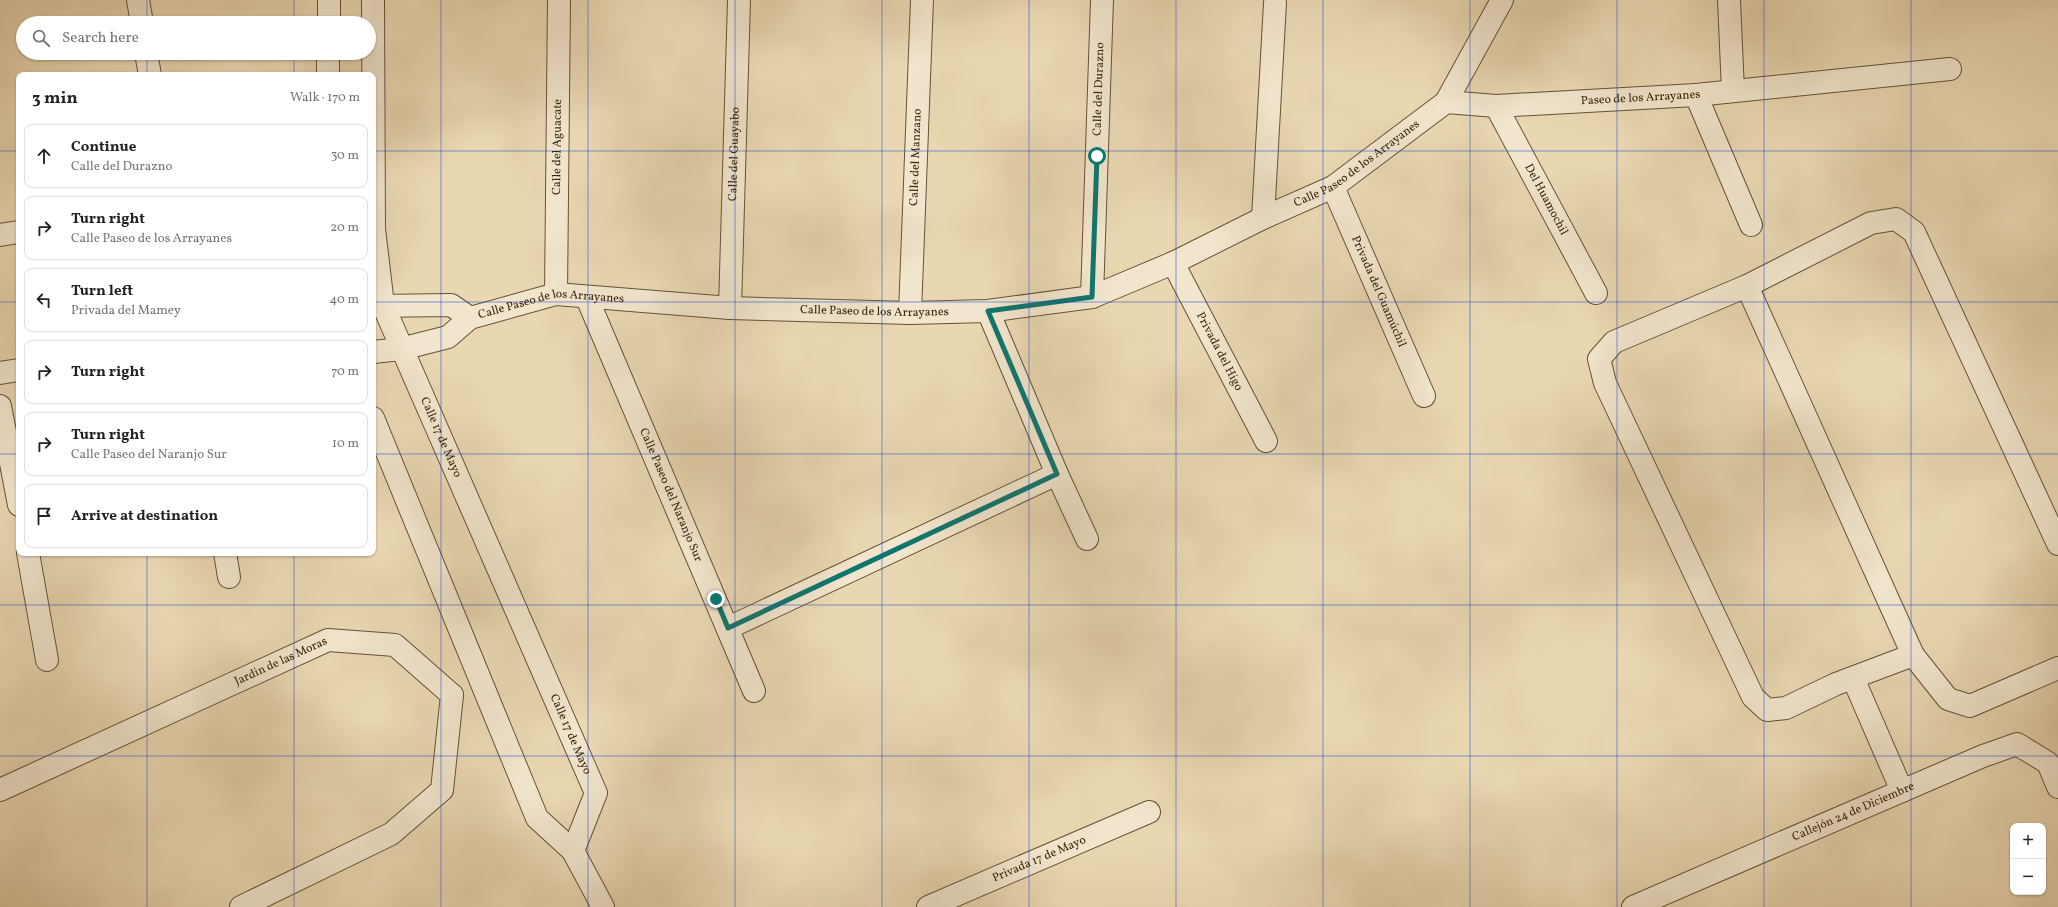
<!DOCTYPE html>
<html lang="en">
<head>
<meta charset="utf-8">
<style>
	body { margin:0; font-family:Vollkorn,serif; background:#f2f2f2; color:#202124 }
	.controls { position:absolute; right:12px; bottom:12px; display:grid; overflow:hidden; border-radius:8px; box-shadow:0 1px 3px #0004 }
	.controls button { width:36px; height:36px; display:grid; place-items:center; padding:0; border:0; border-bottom:1px solid #e0e0e0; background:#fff; color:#202124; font:20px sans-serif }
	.stop { position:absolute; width:12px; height:12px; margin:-9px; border:3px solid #0f766e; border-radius:50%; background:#fff }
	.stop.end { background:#0f766e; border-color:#fff; box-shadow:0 1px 4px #0008 }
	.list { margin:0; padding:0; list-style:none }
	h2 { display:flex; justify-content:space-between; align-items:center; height:52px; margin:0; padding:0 16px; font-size:17px }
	h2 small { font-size:13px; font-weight:400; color:#757577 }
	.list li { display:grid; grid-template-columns:26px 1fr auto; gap:12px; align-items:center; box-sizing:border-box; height:64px; margin:0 8px 8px; padding:0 8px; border:1px solid #e0e0e0; border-radius:8px }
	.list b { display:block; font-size:15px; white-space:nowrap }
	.list p { margin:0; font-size:13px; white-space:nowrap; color:#757577 }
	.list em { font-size:13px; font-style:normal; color:#757577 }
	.icon { flex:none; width:22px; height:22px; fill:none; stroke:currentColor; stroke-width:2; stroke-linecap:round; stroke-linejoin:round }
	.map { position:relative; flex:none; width:2058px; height:907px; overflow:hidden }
	.search { position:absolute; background:#fff; box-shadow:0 1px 3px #0004; left:16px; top:16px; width:360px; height:44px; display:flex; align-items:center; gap:10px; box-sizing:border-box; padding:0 14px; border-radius:22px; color:#757577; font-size:15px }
	.panel { position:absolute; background:#fff; box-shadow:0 1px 3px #0004; left:16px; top:72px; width:360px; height:484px; border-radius:8px }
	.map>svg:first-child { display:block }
</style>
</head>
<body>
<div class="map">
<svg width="2058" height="907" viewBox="0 0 2058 907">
	<rect width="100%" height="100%" fill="#e9d7b2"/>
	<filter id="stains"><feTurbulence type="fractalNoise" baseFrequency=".005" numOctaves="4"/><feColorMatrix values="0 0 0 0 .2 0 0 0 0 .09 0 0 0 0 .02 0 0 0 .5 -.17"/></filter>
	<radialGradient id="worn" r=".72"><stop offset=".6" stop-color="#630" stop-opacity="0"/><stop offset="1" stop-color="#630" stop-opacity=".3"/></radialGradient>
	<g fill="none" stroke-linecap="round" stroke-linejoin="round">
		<!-- minor casing -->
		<g stroke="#665235" stroke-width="24">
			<g id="minor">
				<path d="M138 0 142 23"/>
				<path id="s1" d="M373 0 374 229 383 305 596 793 573 851"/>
				<path d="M1729 0 1733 91"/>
				<path d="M329 23V0"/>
				<path d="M146 53 150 75"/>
				<path d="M328 75V53"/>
				<path d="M1696 95 1751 225"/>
				<path id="s2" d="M1446 102 1496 106 1696 95 1950 69"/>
				<path id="s3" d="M1496 106 1596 293"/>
				<path id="s4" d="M1333 187 1424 396"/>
				<path d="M1263 218 1275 3"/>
				<path d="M0 235 19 232"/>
				<path id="s5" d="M1173 263 1266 441"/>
				<path d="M1747 286 1913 655"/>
				<path id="s6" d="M556 294 559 0"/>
				<path id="s7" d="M1092 297 1102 0"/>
				<path id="s8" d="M587 298 754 691"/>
				<path d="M373 306 451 305 470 318"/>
				<path id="s9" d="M730 308 739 0"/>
				<path d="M988 311 1057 474 1087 539"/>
				<path id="s10" d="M910 313 922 0"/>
				<path id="s11" d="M373 352 401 349 448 337 470 318 556 294 730 308 910 313 988 311 1092 297 1173 263 1263 218 1333 187 1446 102 1502 0"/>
				<path d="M0 373 19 370"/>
				<path d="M0 406 19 505"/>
				<path d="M373 418 537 818 573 851 603 907"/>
				<path d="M2058 544 1914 232 1896 219 1871 223 1747 286 1614 342 1599 359 1605 383 1753 697 1767 710 1786 708 1836 684 1913 655 1948 699 1970 706 2058 668"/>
				<path d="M28 553 47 660"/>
				<path d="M225 553 229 577"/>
				<path d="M728 628 1057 474"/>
				<path d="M1853 678 1902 791"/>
				<path id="s12" d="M0 790 328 640 395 645 452 695"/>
				<path d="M241 907 391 834 442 790 452 695"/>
				<path id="s13" d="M928 907 1149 812"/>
				<path id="s14" d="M1633 907 1983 756 2017 744 2048 763 2058 787"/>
			</g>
		</g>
		<!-- minor -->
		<use href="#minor" stroke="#f1e5cd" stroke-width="22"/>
	</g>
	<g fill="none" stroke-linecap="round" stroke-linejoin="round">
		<!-- route -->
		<path stroke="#0f766e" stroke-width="5" d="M716 599 728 628 1057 474 988 311 1092 297 1097 156"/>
	</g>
	<!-- grid -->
	<path fill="none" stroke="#1d4ed8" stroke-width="1" stroke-opacity="0.55" d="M147 0V23M294 0V23M441 0V907M588 0V907M735 0V907M882 0V907M1029 0V907M1176 0V907M1323 0V907M1470 0V907M1617 0V907M1764 0V907M1911 0V907M147 53V75M294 53V75M0 151H19M373 151H2058M0 302H19M373 302H2058M0 454H19M373 454H2058M147 553V907M294 553V907M0 605H2058M0 756H2058"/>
	<g text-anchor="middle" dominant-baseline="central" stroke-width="4" stroke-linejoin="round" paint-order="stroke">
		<!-- street labels -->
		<g font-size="12" fill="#3b250b" stroke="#f1e5cd">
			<text stroke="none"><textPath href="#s7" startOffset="208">Calle del Durazno</textPath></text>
			<text stroke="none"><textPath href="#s2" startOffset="195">Paseo de los Arrayanes</textPath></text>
			<text stroke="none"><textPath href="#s6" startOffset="147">Calle del Aguacate</textPath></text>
			<text stroke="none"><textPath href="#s9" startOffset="154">Calle del Guayabo</textPath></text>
			<text stroke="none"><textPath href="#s10" startOffset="156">Calle del Manzano</textPath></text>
			<text stroke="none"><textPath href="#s11" startOffset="1030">Calle Paseo de los Arrayanes</textPath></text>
			<text stroke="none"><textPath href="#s3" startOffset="106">Del Huamochil</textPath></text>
			<text stroke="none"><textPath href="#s4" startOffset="114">Privada del Guamúchil</textPath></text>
			<text stroke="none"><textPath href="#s11" startOffset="189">Calle Paseo de los Arrayanes</textPath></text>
			<text stroke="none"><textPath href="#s11" startOffset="514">Calle Paseo de los Arrayanes</textPath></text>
			<text stroke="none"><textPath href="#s5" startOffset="100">Privada del Higo</textPath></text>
			<text stroke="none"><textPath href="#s1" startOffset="450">Calle 17 de Mayo</textPath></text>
			<text stroke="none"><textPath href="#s8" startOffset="214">Calle Paseo del Naranjo Sur</textPath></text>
			<text stroke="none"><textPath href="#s12" startOffset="309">Jardin de las Moras</textPath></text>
			<text stroke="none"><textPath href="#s1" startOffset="774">Calle 17 de Mayo</textPath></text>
			<text stroke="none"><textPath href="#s14" startOffset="240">Callejón 24 de Diciembre</textPath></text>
			<text stroke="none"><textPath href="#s13" startOffset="121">Privada 17 de Mayo</textPath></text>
		</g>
	</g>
	<rect width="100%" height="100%" filter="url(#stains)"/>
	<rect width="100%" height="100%" fill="url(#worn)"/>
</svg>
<div class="controls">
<button>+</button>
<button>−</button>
</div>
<div class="stop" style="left:1097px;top:156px"></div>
<div class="stop end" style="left:716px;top:599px"></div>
<div class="search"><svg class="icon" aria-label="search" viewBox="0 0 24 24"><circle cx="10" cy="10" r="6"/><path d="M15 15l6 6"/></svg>Search here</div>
<section class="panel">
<h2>3 min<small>Walk · 170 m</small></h2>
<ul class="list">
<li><svg class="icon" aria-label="ahead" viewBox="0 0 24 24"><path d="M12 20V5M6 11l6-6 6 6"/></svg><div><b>Continue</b><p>Calle del Durazno</p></div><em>30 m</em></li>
<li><svg class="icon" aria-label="right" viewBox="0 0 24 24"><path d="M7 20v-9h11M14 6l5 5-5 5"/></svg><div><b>Turn right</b><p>Calle Paseo de los Arrayanes</p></div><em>20 m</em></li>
<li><svg class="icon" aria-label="left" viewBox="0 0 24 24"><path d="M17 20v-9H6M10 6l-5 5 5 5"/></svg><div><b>Turn left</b><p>Privada del Mamey</p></div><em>40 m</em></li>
<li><svg class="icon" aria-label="right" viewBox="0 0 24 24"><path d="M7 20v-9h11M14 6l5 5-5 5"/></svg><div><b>Turn right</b></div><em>70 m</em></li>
<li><svg class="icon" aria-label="right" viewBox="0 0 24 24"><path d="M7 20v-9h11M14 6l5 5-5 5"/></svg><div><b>Turn right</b><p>Calle Paseo del Naranjo Sur</p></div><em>10 m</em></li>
<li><svg class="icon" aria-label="arrive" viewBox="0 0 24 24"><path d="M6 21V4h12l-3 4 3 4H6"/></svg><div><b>Arrive at destination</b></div></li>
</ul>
</section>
</div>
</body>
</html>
